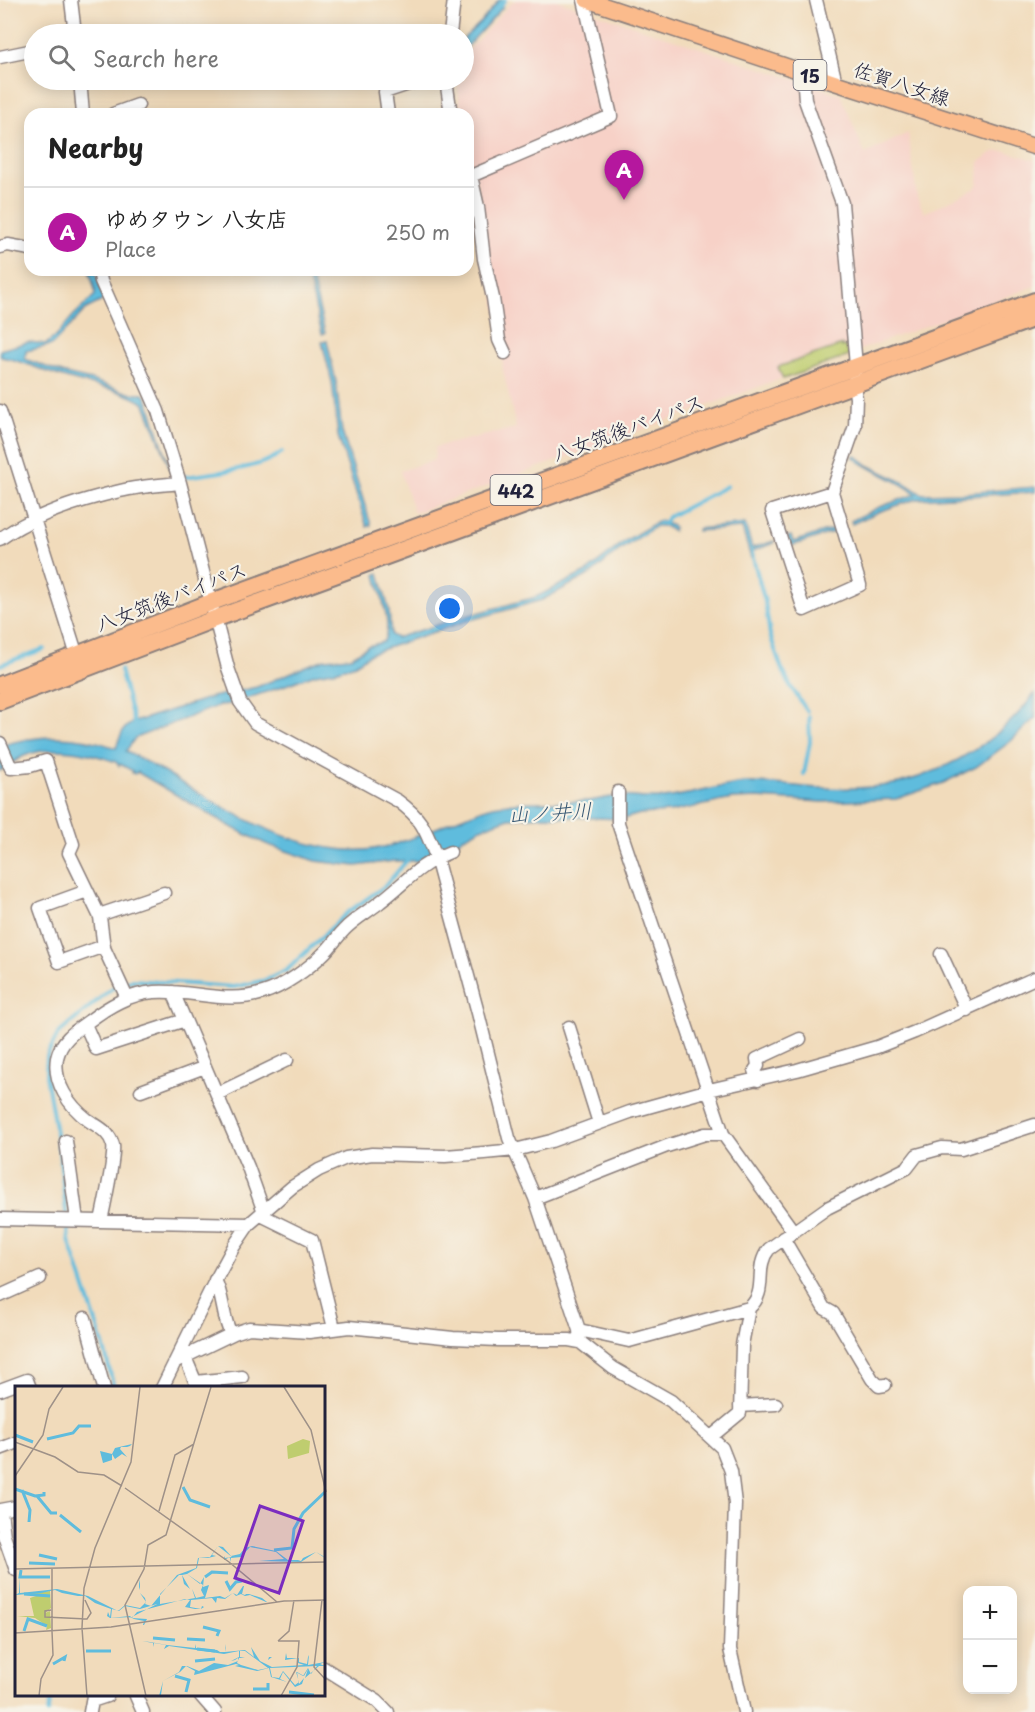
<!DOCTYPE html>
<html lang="en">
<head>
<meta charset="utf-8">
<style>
	body { margin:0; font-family:"Playpen Sans","Klee One",sans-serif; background:#f2f2f2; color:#222 }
	.controls { position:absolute; right:18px; bottom:18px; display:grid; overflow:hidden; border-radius:12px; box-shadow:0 3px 15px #0003 }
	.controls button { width:54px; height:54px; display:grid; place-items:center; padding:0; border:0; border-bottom:2px solid #e0e0e0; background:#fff; color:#222; font:30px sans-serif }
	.you { position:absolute; left:450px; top:609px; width:21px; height:21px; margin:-15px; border:4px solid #fff; border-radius:50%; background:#1a73e8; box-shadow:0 0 0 9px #1a73e833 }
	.badge { display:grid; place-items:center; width:39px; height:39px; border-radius:50%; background:#b5179e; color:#fff; font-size:20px; font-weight:700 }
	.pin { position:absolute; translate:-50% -50px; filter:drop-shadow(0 2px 3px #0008) }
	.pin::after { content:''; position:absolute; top:32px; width:21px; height:18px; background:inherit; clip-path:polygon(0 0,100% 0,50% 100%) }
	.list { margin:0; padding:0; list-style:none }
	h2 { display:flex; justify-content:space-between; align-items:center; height:78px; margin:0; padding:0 24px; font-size:26px }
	h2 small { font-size:20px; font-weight:400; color:#767676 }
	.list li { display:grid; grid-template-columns:39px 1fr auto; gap:18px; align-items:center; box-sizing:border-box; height:90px; padding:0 24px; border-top:2px solid #e0e0e0 }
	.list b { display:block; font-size:22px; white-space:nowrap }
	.list p { margin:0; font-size:20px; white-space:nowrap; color:#767676 }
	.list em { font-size:20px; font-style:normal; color:#767676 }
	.icon { flex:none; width:33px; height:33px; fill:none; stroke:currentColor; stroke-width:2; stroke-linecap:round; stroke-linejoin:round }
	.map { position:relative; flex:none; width:1035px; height:1712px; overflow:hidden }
	.search { position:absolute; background:#fff; box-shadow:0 3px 15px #0003; left:24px; top:24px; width:450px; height:66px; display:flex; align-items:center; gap:15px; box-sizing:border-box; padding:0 21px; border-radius:33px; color:#767676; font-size:22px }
	.panel { position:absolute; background:#fff; box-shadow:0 3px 15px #0003; left:24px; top:108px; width:450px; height:168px; border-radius:18px }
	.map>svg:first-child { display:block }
</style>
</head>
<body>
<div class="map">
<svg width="1035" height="1712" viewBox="0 0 1035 1712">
	<rect width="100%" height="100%" fill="#f7f3e8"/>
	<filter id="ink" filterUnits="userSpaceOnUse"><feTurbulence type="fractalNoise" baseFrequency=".0167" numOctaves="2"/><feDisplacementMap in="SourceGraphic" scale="12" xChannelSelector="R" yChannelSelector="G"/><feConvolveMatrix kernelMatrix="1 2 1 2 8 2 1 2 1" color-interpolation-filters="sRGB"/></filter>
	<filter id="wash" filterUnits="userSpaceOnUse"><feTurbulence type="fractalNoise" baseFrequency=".008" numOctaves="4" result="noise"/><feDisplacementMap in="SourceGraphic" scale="24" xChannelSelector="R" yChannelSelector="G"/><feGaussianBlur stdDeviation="1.35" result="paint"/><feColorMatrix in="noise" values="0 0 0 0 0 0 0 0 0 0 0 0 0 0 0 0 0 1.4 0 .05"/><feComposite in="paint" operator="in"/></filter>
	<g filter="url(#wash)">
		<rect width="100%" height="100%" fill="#f1dbbb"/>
		<!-- built -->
		<path fill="#f7d1c7" d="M516 0H556L841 95 865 154 908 133 917 197 924 213 974 189 978 184 979 162 993 152 1005 151 1035 160V286L414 513 400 471 434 460 435 447 516 428 503 370 501 337 476 182 468 163V114H461L457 80H464V55L510 4Z"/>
		<!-- green -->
		<path fill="#bfcd6f" stroke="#707855" stroke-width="1.5" d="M842 345V347L849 345V356L783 379 778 367Z"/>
		<!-- water -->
		<path fill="#5fbcdd" stroke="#406f8c" stroke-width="1.5" d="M499 0H502L503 7 464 50V38L481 22Z
			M89 270H95L103 298 102 301 86 309 52 345 26 351 25 359 65 374 91 380 132 394H144L147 398 173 476 145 404C119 387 88 386 60 376 40 370 21 360 1 357L0 350 28 342 46 344 56 336 73 316 95 295V290Z
			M306 270H310L325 333 322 334Z
			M327 341 336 382 342 432 371 525 367 527 338 436 332 382 322 342Z
			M855 455 868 465 903 482 922 494 965 493 1035 487V492L916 499 878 512 852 524 851 521 877 508 916 494C897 478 872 473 853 457Z
			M660 520 674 527 673 531 664 526H656L617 552 591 574 542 600 463 622 372 653 355 664 338 670 315 674 275 689 230 704 220 705 135 738 126 751C195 787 258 839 337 849 388 856 422 832 468 815 478 811 489 806 500 805 529 800 559 803 588 801 599 800 610 796 622 796 636 797 646 799 661 798 690 796 718 785 747 783 772 782 796 787 821 788 845 789 875 788 899 783 951 770 1004 737 1035 693V718L1011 741 976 767 943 783 896 799 823 802 757 798 732 799 670 812 640 814 623 819 546 816 509 818 481 828 462 838 450 848 430 853 418 861H394L356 866 316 861 266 844 235 829 137 772 135 774 132 773 133 771 120 764 119 766 116 762C89 752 51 744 24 756 16 760 8 766 0 771V746C38 734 78 734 116 748 120 737 122 727 134 722L212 697 257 687 309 665 325 659 351 657 368 646 383 642C394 626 379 592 376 574L379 573 389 610 391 635 396 638 459 618 536 597 588 571 626 540Z
			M745 524 752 548 774 541V543L753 551 754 557 751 558 742 528 697 531V529Z
			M836 528 837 531 791 546 787 537 791 536 793 542Z"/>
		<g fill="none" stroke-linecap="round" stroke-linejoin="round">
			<!-- stream -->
			<path stroke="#5fbcdd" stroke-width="4" d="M499 7 505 0
				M181 476 187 477C214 472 261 470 282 452
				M664 524 668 517 727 486
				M752 554 765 602 770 635 781 667 791 687 807 711
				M0 665 44 649
				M120 670 135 727
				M804 774 810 742 809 717
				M114 1388 103 1344 69 1240 60 1156 46 1076 47 1056 58 1034 112 988 133 980 234 987 266 980 287 970 347 913 385 886 409 858
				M48 1712 52 1696"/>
		</g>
	</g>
	<g filter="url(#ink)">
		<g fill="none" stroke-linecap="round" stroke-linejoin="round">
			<!-- minor casing -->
			<g stroke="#8a7e7b" stroke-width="15">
				<path id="minor" d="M71 0 75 34
					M816 0 836 83
					M450 34 454 0
					M0 57 34 50
					M803 72 805 100 842 203 856 366 854 384 856 398 855 426 832 492 860 585 804 610 772 511 832 492
					M80 80 83 114
					M446 80 451 114
					M113 114 138 105
					M388 114 385 92 421 80
					M0 247 8 245 30 249
					M99 270 101 281 158 411 180 483 228 668 240 702 255 723 398 801C421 818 425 828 435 854L478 1013 509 1138 535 1198 579 1330 580 1342
					M505 353 499 340 493 298 484 259 478 207 471 176 611 116 584 0
					M0 411 79 662
					M0 539C33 515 81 500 120 491 140 486 161 485 180 483
					M0 743 11 768 30 766 46 761 73 844 69 853 100 917 104 948 127 998
					M618 792V823L723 1134 793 1231
					M87 891 40 908 59 962 104 946
					M99 915 164 893
					M941 954 967 1010
					M173 992 248 1167 264 1212
					M85 1024 96 1049 185 1020
					M569 1027 599 1123
					M758 1080 755 1070 758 1066 757 1059 800 1039
					M141 1091 205 1067
					M217 1094 287 1060
					M66 1141 77 1220
					M535 1198 667 1146 705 1134H723
					M261 1215 312 1240 334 1328
					M0 1219 249 1224
					M101 1221C104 1207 115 1155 113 1145 109 1131 98 1127 88 1120 69 1106 53 1082 57 1058 61 1040 75 1031 89 1021 109 1006 129 994 154 992 191 989 226 1005 263 993 283 987 308 969 323 954 331 947 337 937 344 930 354 919 369 911 380 902 405 883 419 864 450 852
					M783 1238 824 1308 833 1313 872 1379 879 1386 885 1385
					M215 1280C224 1297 222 1317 231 1334
					M0 1296 40 1278
					M85 1318 104 1388
					M579 1330 629 1341 749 1308C769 1291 753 1268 769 1249L827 1208 907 1168 917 1155 942 1148 961 1149 1035 1125
					M185 1357 198 1388
					M176 1361 234 1333 249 1328 309 1332 349 1327 453 1338 498 1340H569L580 1342 613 1368 671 1401 722 1448 731 1471 735 1504 730 1649 744 1712
					M196 1382 242 1377
					M162 1388 214 1283 234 1246 249 1224 292 1187 319 1170 346 1158 372 1154 445 1156 484 1153 515 1150 551 1141 630 1112 709 1090 797 1070 877 1047 915 1032 1035 978
					M0 1390 27 1380 30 1388
					M740 1406 776 1404
					M711 1437 740 1413 742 1345 749 1308
					M0 1449 16 1443
					M0 1510 16 1507
					M1 1511 4 1536 16 1570
					M324 1668 377 1701 388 1712
					M136 1696 143 1712
					M201 1696 215 1712
					M92 1701 107 1696
					M90 1712 93 1696"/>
			</g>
			<!-- major casing -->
			<g stroke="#8a7e7b" stroke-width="18">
				<path id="major" d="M587 0 836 83 1035 147"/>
			</g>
			<!-- highway casing -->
			<g stroke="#8a7e7b" stroke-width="20">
				<path id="highway" d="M0 685 212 602 1035 301
					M0 701 217 618 1035 318"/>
			</g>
			<!-- minor -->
			<use href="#minor" stroke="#fff" stroke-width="12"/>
			<!-- major -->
			<use href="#major" stroke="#fbbb8c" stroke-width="15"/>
			<!-- highway -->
			<use href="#highway" stroke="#fbbb8c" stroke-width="16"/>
		</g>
	</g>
	<g text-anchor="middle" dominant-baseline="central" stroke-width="4.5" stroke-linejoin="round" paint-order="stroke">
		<!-- shield labels -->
		<g fill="#f7f3e8" stroke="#62616f" stroke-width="1.5">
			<rect x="793.5" y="60" width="33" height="30" rx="4.5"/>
			<rect x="490.5" y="475" width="51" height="30" rx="4.5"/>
		</g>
		<g font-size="18" font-weight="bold" fill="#22223b">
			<text x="810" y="75">15</text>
			<text x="516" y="490">442</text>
		</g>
		<!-- street labels -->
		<g font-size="20" fill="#22223b" stroke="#f7f3e8">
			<text transform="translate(902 83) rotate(18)">佐賀八女線</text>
			<text transform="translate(628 427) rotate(-20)">八女筑後バイパス</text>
			<text transform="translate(171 596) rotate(-21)">八女筑後バイパス</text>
		</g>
		<!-- water labels -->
		<g font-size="21" font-style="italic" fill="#375874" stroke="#f7f3e8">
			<text transform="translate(550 811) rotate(-3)">山ノ井川</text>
		</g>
	</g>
	<!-- overview -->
	<g transform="translate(15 1386)">
		<rect width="310" height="310" fill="#f1dbbb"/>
		<path d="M288 53 295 55 294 67 273 73 272 60ZM35 205 36 222 30 227 35 225 36 242 31 244 32 240 20 232 2 230H19L15 212 24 209 10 208Z" fill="#bfcd6f"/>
		<path d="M117 58 115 60 112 61H106L105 63 112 71 107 68 100 73 97 68V74L88 77 85 65 97 68 100 62ZM203 160 197 169 201 170 193 172H184L182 182 172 188 185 198 189 191 188 201 194 199 190 212 205 210 210 212 218 207 222 209 228 200H240H229L227 208 230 209 231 208H234L247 212 252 216H260H251L235 209 230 210 226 208 221 210 218 207 210 213 202 212 201 217 197 212 176 214 175 221 186 223 187 220 189 221 186 223H180L170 221 175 214 170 213 122 226 117 232 132 233 129 239H139H128L129 235 119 233 117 232 115 230 95 232 92 230 93 226 95 231 96 223 80 217 70 210H63L47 207 40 204 26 207 0 209 4 207 5 191V207L42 203 73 210 103 225 110 219 125 222 131 216 125 207V204L124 201V198L125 193V207L130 212 131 216 130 218 136 220 162 189 181 182 183 172 195 171 203 160 208 161 216 170 225 168 230 162 237 160 261 165 273 174H283L286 175 288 172 301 166 308 170 310 172 301 166 286 176 244 175 269 173 261 166 235 161 226 171 216 172 215 176V171L209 174V170H202H209L210 172 217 171ZM172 188 188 199 186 204 191 202 186 204 189 210 181 212 178 205 177 203 180 212 145 218V208L164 189H167L169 198 175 203 167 189ZM142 218 117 231 96 232 97 223 104 225 110 220 125 223ZM127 255 135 256 152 259 180 262 181 258V262L202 264 205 266H210V262L211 258 210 266 230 264 239 271 236 261 245 275 253 274 254 271H257L253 274 245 275 257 281 289 279 283 277V272L270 274 271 267 272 272H284V276L292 278 293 271 294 269 293 279 310 276 305 278 310 280H304L290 292 293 283 289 290 282 286 284 298 289 292 287 298 303 302 310 295 303 302 287 298 280 301 268 286 265 293 272 296 256 291 254 282 242 285 220 280 224 279 221 278 179 289 180 285 171 280 165 286 148 295 146 309 144 310 148 295 164 286 167 280H172L184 285 199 277 213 279 223 275V272L220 274 216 275 224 271V265L209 268 154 260 149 263 151 259 139 257 138 261V257ZM225 265H230L253 282 243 284 226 279 222 277 224 272H230L225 271ZM302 280 296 288 293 282 288 290 281 286 284 296 280 299 268 285 264 292 257 291 255 282Z" fill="#5fbcdd" fill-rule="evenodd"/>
		<path fill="none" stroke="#5fbcdd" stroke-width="3" d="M0 49 18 56M32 53 58 47 64 40H76M168 101 175 114 195 121M0 103 20 110 29 109V106M7 104 15 124 14 136M22 110 36 127H42M45 129 66 146M259 164 277 162 279 143 288 127 310 106M24 169 42 173M14 177 40 178M6 184 5 191H35M190 191 197 186 213 187M211 195 215 203 221 196 227 195M9 208 35 210M188 241 204 245 202 250M9 245 13 233 32 240M138 252 160 254M172 253 190 254M182 263 200 265M71 265H96M180 275 200 273M38 278 50 271 49 275M160 290 174 294 171 306M238 303H253V297M274 306 299 309"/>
		<path fill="none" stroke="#9e9188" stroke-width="1.5" d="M269 1 296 44 311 106M0 56 40 71 63 86 89 89 107 100M0 90 28 49 34 23 48 1M110 102 214 176 262 216M144 125 160 69 179 58M0 183 311 176M307 214 299 281 311 294M36 224 30 225V231L72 233 76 227 70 214M37 245V183M0 247 96 241 269 215 311 214M263 255H284L282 281 266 310M263 255 274 245 279 214M24 310 26 293 38 269 37 245M72 310 67 242 69 202 80 162 116 76 125 1M131 310 110 219 129 183 133 159 151 149 196 1"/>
		<path fill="#7b2cbf" fill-opacity="0.15" stroke="#7b2cbf" stroke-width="3" d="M245 120 288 135 264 207 220 192Z"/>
		<rect width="310" height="310" fill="none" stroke="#22223b" stroke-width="3"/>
	</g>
</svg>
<div class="controls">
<button>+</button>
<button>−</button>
</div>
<div class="you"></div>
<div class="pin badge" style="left:624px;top:200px">A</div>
<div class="search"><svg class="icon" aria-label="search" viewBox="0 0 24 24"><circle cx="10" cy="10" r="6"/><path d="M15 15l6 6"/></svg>Search here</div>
<section class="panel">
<h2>Nearby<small></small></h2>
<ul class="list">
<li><span class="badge">A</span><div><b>ゆめタウン 八女店</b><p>Place</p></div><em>250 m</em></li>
</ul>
</section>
</div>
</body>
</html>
